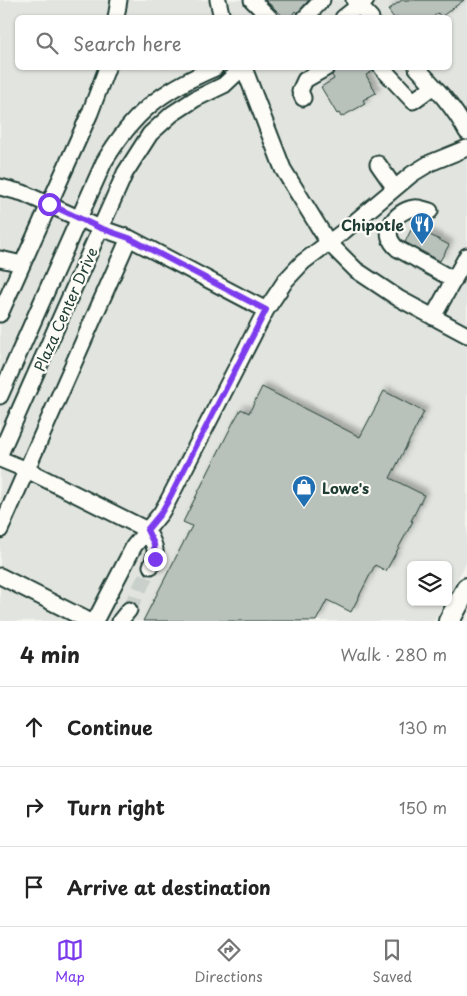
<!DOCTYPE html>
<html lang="en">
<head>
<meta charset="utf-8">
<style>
	body { margin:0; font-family:"Playpen Sans",sans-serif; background:#f2f2f2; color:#222 }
	.controls { position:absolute; right:15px; bottom:15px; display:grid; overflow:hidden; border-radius:8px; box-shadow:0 1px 4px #0004 }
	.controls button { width:45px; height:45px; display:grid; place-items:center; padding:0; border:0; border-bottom:1px solid #e0e0e0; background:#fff; color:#222; font:25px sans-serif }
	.stop { position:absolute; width:15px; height:15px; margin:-11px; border:4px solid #7c3aed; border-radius:50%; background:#fff }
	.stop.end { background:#7c3aed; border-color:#fff; box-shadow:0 1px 5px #0008 }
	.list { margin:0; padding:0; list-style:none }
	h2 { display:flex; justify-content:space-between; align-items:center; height:65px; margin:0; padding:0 20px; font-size:21px }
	h2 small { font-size:16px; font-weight:400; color:#767676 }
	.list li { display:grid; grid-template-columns:32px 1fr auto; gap:15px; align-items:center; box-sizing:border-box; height:80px; padding:0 20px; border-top:1px solid #e0e0e0 }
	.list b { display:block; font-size:19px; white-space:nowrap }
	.list em { font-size:16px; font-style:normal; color:#767676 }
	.icon { flex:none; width:28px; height:28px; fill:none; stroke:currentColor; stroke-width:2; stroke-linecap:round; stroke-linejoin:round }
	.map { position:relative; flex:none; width:467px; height:621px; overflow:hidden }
	.search { position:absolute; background:#fff; box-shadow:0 1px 4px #0004; left:15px; right:15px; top:15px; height:55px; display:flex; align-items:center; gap:12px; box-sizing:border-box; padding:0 18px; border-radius:8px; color:#767676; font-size:19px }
	.sheet { height:305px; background:#fff }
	nav { display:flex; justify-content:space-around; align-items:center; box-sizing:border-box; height:70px; border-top:1px solid #e0e0e0; background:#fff; font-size:14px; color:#767676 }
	nav a { display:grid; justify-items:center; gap:2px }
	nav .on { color:#7c3aed }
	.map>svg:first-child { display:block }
</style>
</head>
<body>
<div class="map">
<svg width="467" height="621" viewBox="0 0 467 621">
	<defs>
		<filter id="shadow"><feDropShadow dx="4.5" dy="-4.5" stdDeviation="2.5" flood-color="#0004"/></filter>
	</defs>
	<rect width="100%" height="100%" fill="#f4f4ef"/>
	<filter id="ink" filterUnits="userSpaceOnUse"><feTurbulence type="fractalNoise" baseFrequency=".02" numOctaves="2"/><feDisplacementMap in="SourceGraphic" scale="10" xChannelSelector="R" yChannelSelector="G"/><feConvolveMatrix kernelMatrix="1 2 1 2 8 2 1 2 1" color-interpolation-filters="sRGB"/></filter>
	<g filter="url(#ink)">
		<!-- built -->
		<path fill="#e2e5df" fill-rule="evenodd" d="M0 0H467V562L448 596V565H411V602H445L434 621H0ZM18 18H450V68H18Z"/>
		<!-- building -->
		<path fill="#b9c1bb" stroke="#1f3d34" filter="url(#shadow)" d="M265 0H309L297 13 295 11 290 18H285Z
			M402 0H464L441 17 438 13 432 18H394L388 10Z
			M335 68H373V71L366 75 376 93 363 100 365 104 341 117 339 113 337 114 321 87 334 79 332 75Z
			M413 226 449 245 440 261 405 242Z
			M262 387 360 437 384 391 424 412 390 478 424 495 411 521H413L386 571 375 565 351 612 327 600 316 621H143L192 526 183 522 234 421 241 409 249 413Z"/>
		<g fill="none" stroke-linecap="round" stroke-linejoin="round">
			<!-- minor-tunnel -->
			<path stroke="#c9cfca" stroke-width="15" stroke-dasharray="15 8" stroke-linecap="butt" d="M129 610 151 566"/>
			<!-- minor casing -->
			<g stroke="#1f3d34" stroke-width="19">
				<path id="minor" d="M218 0 222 18
					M252 0 270 18
					M354 0 371 18
					M116 18 119 0
					M305 18 322 0
					M343 18 366 0
					M244 68 283 169 328 242 356 270 398 298 467 335
					M382 68 413 101 434 86
					M417 68C436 88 454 107 467 132
					M303 98 300 91 305 80 326 68
					M378 164 394 187
					M0 187 23 193 100 228 129 238 266 310
					M430 211C425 210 419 207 414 208 394 211 379 234 398 249L454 280
					M0 259 22 264
					M0 314 90 113 107 68
					M433 317 467 256
					M0 396 104 162C134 112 161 91 215 68
					M0 454 125 173 150 134 172 114 195 99 224 85 242 68
					M0 459 27 470 147 530C154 545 159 550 151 566
					M0 530 129 238
					M0 576 89 621
					M95 621 134 546 161 513 168 501 266 310 286 280 303 262 344 231 412 174 430 163 467 148
					M120 621 129 610"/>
			</g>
			<!-- major casing -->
			<g stroke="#1f3d34" stroke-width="24">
				<path id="major" d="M449 621 467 588"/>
			</g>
			<!-- minor -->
			<use href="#minor" stroke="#fdfcf7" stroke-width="15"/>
			<!-- major -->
			<use href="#major" stroke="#fdfcf7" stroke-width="20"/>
		</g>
	</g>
	<g fill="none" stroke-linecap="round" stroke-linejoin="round" filter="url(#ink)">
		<!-- route -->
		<path stroke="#7c3aed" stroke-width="6" d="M49 204 100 228 129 238 266 310 168 501 161 513 147 530 154 544 155 559"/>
	</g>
	<!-- icons -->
	<defs>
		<g id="restaurant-pin" transform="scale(1.25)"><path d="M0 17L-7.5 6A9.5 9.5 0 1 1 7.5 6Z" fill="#1f6fb2" stroke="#fdfcf7"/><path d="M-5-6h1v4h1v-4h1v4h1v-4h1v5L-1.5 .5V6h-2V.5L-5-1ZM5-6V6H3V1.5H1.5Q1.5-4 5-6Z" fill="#fff"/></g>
		<g id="shop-pin" transform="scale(1.25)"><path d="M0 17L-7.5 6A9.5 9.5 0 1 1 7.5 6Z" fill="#1f6fb2" stroke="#fdfcf7"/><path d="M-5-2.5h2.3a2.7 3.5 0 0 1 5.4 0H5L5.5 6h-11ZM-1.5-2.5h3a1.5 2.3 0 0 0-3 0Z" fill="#fff"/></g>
	</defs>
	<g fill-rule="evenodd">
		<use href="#restaurant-pin" x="422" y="224"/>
		<use href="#shop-pin" x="304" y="487"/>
	</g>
	<g text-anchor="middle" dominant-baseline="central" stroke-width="4.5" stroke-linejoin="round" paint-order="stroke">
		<!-- poi labels -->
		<g font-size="15" font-weight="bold" fill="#1f3d34" stroke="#fdfcf7" text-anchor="end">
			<text x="404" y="224">Chipotle</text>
			<text x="322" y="487" text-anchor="start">Lowe's</text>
		</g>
		<!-- street labels -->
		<g font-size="15" fill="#1f3d34" stroke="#fdfcf7">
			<text transform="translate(65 309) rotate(-66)">Plaza Center Drive</text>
		</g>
	</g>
</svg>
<div class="controls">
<button><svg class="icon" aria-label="layers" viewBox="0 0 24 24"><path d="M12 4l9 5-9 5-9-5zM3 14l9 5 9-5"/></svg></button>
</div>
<div class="stop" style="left:49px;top:204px"></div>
<div class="stop end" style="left:155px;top:559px"></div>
<div class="search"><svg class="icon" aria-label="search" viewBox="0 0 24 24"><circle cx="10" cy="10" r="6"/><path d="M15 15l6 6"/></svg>Search here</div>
</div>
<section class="sheet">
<h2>4 min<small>Walk · 280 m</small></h2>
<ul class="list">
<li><svg class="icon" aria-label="ahead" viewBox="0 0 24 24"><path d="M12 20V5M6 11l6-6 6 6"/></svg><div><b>Continue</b></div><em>130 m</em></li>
<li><svg class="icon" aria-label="right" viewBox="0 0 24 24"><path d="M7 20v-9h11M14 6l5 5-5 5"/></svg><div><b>Turn right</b></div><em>150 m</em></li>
<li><svg class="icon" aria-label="arrive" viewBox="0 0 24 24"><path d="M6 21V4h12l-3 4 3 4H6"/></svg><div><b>Arrive at destination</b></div></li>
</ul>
</section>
<nav>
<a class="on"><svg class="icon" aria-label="map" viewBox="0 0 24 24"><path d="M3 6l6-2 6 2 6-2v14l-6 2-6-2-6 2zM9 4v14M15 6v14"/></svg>Map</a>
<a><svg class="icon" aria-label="directions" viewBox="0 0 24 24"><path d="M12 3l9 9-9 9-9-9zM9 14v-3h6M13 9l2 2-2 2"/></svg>Directions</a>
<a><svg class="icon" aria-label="saved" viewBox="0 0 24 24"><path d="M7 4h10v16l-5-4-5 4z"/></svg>Saved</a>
</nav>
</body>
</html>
